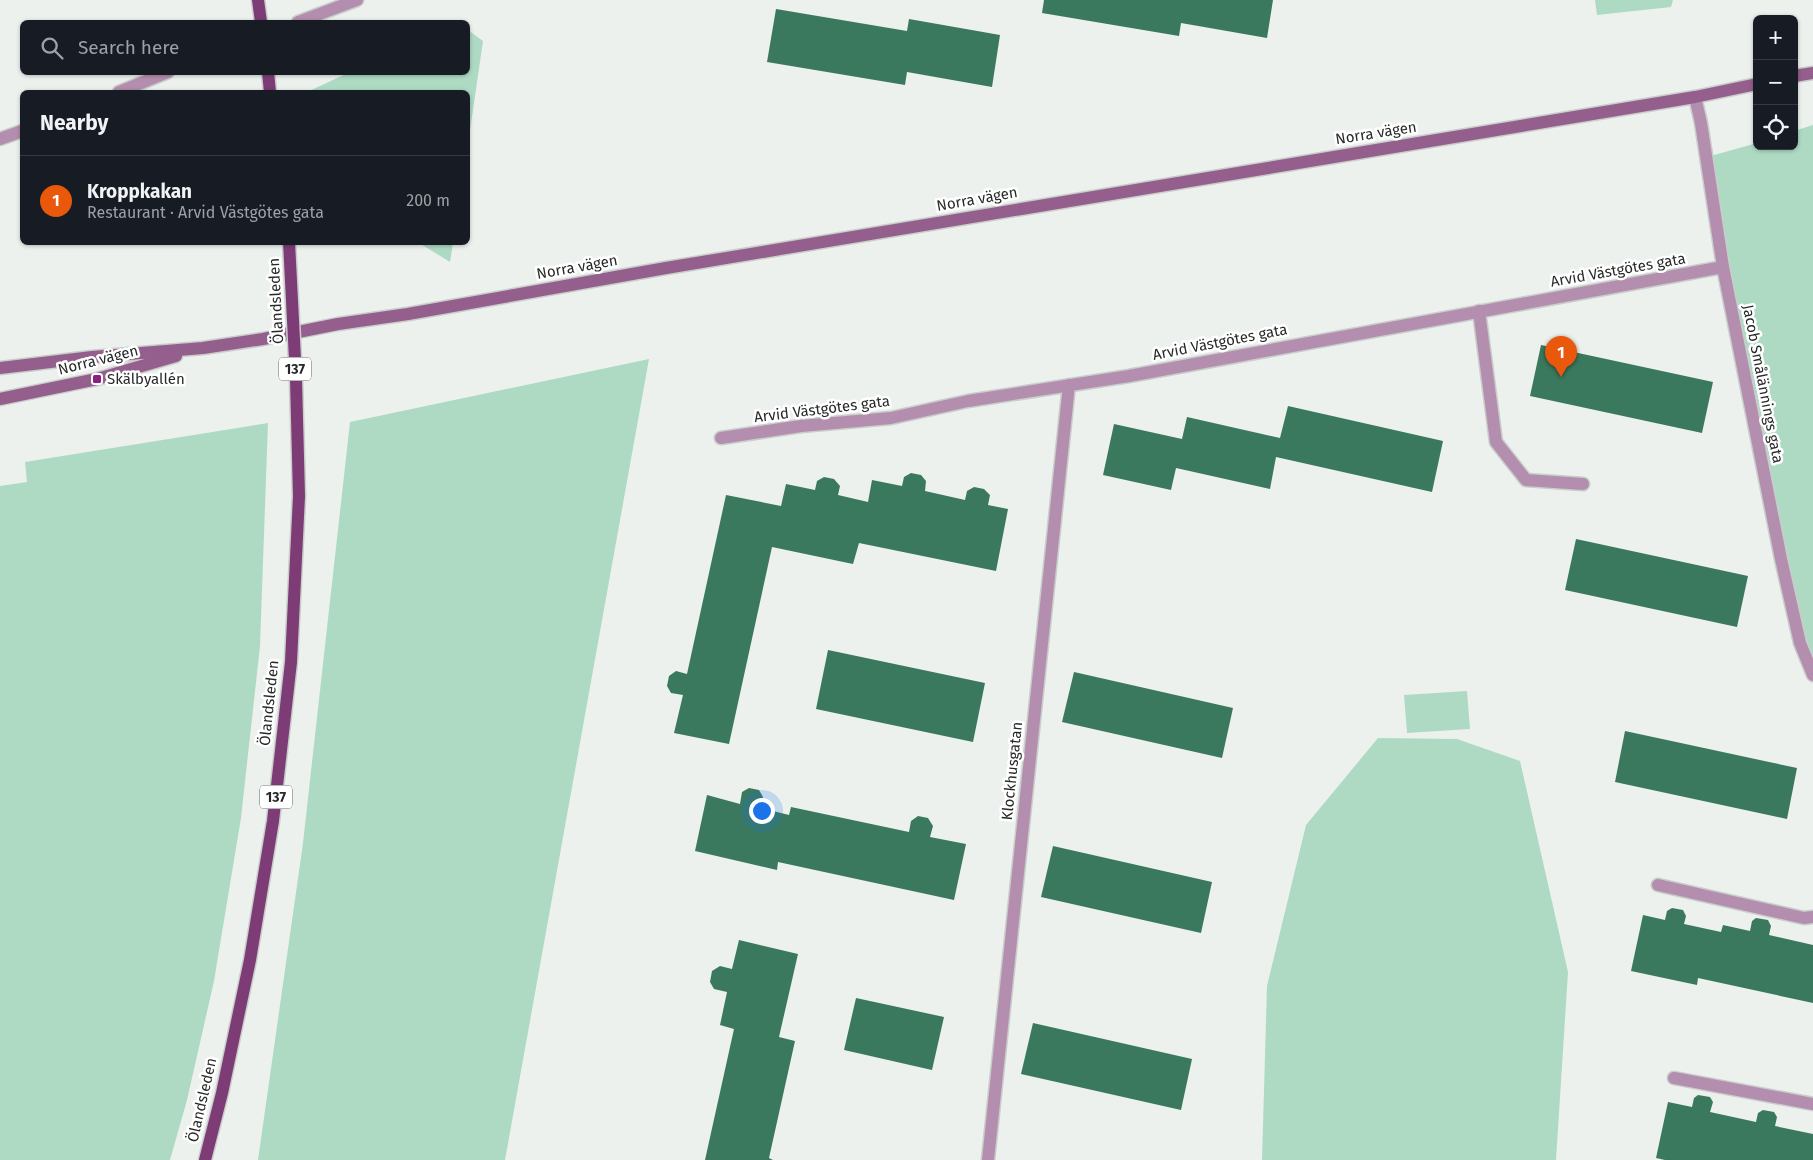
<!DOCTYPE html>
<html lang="en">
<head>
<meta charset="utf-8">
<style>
	body { margin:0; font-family:"Fira Sans",sans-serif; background:#20242c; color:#f1f3f6 }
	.controls { position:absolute; right:15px; top:15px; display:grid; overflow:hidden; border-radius:8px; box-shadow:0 1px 4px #0004 }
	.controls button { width:45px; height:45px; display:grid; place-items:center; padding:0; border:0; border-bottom:1px solid #363941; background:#171b24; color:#f1f3f6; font:25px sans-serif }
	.you { position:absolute; left:761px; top:810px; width:18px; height:18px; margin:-12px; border:4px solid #fff; border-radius:50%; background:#1a73e8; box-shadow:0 0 0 8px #1a73e833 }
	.badge { display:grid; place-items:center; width:32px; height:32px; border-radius:50%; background:#ea580c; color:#fff; font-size:16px; font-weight:700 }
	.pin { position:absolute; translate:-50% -41px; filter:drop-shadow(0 1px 2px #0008) }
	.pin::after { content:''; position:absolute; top:26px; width:18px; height:15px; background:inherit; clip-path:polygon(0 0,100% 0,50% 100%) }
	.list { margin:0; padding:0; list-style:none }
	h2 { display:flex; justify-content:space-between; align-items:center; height:65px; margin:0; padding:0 20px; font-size:21px }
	h2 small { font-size:16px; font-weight:400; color:#9ea1a6 }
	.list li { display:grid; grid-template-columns:32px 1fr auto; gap:15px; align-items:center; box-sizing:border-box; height:90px; padding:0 20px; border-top:1px solid #363941 }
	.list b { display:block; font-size:19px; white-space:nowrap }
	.list p { margin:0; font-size:16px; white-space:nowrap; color:#9ea1a6 }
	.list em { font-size:16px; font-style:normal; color:#9ea1a6 }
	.icon { flex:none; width:28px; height:28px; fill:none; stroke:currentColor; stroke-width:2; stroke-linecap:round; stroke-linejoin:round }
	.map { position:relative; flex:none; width:1813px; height:1160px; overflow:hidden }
	.search { position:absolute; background:#171b24; box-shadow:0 1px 4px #0004; left:20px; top:20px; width:450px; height:55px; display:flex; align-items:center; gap:12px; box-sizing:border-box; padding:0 18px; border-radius:8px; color:#9ea1a6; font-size:19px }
	.panel { position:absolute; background:#171b24; box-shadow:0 1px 4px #0004; left:20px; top:90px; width:450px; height:155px; border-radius:8px }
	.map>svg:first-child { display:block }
</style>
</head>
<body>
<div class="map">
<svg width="1813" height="1160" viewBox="0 0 1813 1160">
	<rect width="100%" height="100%" fill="#ecf1ee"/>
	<!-- green -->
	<path fill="#aedac4" d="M1595 0H1673L1671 7 1597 15Z
		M468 30 483 41 468 144V92H307L348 73 468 72Z
		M1813 125V675L1800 643 1707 157 1757 143V146H1794V131Z
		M419 243H453L450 262Z
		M649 359 505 1160H258L303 843 350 422Z
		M268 423 260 646 241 818 214 981 187 1100 170 1160H0V486L27 482 25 462Z
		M1467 691 1470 729 1407 733 1404 695Z
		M1378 738 1457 739 1520 761 1568 972 1556 1160H1262L1267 986 1306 825Z"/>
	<!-- building -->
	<path fill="#3a795d" d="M1044 0H1273L1267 38 1181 23 1179 36 1042 13Z
		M776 9 907 31 909 19 1000 35 992 87 907 72 905 85 767 62Z
		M1541 345 1713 382 1702 433 1530 396Z
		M1288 406 1443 441 1432 492 1276 457 1270 489 1176 468 1171 490 1103 475 1114 424 1182 439 1187 417 1280 438Z
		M911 473 921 475 926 481 925 491 965 500 967 491 974 487 984 489 990 495 988 505 1008 509 996 571 859 543 853 564 772 547 729 744 674 733 683 695 671 693 667 686 669 676 676 671 687 674 726 495 781 506 786 484 815 490 817 481 824 477 834 479 840 486 838 495 868 502 872 480 902 486 904 477Z
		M1576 539 1748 576 1737 627 1565 590Z
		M828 650 985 683 973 742 816 709Z
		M1074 672 1233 708 1222 758 1062 722Z
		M1625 731 1797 768 1787 819 1615 782Z
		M749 788 759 790 763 797 761 808 789 815 791 807 909 832 911 821 918 816 928 818 933 826 930 837 966 844 954 900 778 862 777 870 695 851 707 795 740 804 742 792Z
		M1053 846 1212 882 1201 933 1041 897Z
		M1672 908 1683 910 1686 916 1684 924 1721 932 1723 925 1750 931 1752 921 1756 918 1768 920 1771 926 1769 935 1813 945V1003L1698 978 1697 985 1631 971 1643 915 1665 920 1667 911Z
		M739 940 798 954 779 1037 795 1041 769 1158 773 1160H705L734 1029 720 1025 727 992 714 989 710 982 712 971 720 966 732 969Z
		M856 998 944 1017 932 1070 844 1050Z
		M1033 1023 1192 1059 1181 1110 1021 1074Z
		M1698 1095 1710 1097 1713 1102 1710 1112 1756 1122 1758 1113 1763 1110 1774 1112 1777 1117 1775 1126 1813 1134V1160H1665L1656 1158 1668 1102 1692 1107 1694 1098Z"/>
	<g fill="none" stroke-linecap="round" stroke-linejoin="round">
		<!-- service casing -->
		<g stroke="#c9cdcb" stroke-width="15">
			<path id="service" d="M1479 311 1496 442 1526 480 1583 484
				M1658 885 1804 918 1813 917
				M1674 1078 1813 1104"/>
		</g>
		<!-- minor casing -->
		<g stroke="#c9cdcb" stroke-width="15">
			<path id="minor" d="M298 22 357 0
				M119 92 168 72
				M1695 97 1701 123 1723 267 1781 559 1800 643 1813 675
				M0 139 22 131
				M721 438 801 426 891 418 968 401 1129 376 1723 267
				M988 1160 1069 385"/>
		</g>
		<!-- secondary casing -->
		<g stroke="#c9cdcb" stroke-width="15">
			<path id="secondary" d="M1794 76 1813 73
				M0 368 92 357 203 348 263 339 338 324 408 314 666 268 1695 97 1757 84
				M0 399 97 379 176 356"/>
		</g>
		<!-- primary casing -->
		<g stroke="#c9cdcb" stroke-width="15">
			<path id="primary" d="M258 0 261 22
				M268 72 270 92
				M205 1160 222 1093 250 960 273 821 291 662 299 496"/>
		</g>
		<!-- service -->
		<use href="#service" stroke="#b48eae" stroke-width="12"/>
		<!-- minor -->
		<use href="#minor" stroke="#b48eae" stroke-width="12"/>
		<!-- secondary -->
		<use href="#secondary" stroke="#945f8d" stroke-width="12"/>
		<!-- primary -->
		<use href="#primary" stroke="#7d3c75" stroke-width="12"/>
		<!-- primary-bridge casing -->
		<g stroke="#c9cdcb" stroke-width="15" stroke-linecap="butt">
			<path id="primary-bridge" d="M289 242 296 379 299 496"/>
		</g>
		<!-- primary-bridge -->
		<use href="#primary-bridge" stroke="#7d3c75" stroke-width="12"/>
	</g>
	<!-- markers -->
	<rect fill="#8c1f83" stroke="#fff" stroke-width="2" x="92" y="374" width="10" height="10" rx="2.5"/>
	<g text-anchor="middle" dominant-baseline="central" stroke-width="5" stroke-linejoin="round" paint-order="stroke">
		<!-- shield labels -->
		<g fill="#fff" stroke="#686a69" stroke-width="1">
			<rect x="279" y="357.5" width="32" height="23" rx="4"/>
			<rect x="260" y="785.5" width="32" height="23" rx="4"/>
		</g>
		<g font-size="14" font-weight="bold" fill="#282a29">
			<text x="295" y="369">137</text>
			<text x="276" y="797">137</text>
		</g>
		<!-- street labels -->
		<g font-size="15" fill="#282a29" stroke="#fff">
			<text transform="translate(1376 133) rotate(-9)">Norra vägen</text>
			<text transform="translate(977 199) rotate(-10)">Norra vägen</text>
			<text transform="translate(577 267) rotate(-10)">Norra vägen</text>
			<text transform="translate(1618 270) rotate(-10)">Arvid Västgötes gata</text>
			<text transform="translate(276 301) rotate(-93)">Ölandsleden</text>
			<text transform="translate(1220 342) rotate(-11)">Arvid Västgötes gata</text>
			<text transform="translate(98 360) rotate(-14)">Norra vägen</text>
			<text transform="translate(1763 384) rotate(79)">Jacob Smålännings gata</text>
			<text transform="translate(822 409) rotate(-7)">Arvid Västgötes gata</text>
			<text transform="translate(269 703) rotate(-84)">Ölandsleden</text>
			<text transform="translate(1012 771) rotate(-84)">Klockhusgatan</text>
			<text transform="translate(202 1100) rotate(-77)">Ölandsleden</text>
		</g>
		<!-- poi labels -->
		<g font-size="15" fill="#282a29" stroke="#fff" text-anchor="start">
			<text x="107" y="379">Skälbyallén</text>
		</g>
	</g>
</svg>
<div class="controls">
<button>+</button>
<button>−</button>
<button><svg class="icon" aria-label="locate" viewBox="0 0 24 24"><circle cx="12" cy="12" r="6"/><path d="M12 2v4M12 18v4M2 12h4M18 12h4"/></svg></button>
</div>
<div class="you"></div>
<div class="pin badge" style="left:1561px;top:377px">1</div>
<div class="search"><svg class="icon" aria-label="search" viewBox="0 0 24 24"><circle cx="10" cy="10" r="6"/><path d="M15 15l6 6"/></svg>Search here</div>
<section class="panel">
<h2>Nearby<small></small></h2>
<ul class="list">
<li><span class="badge">1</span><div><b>Kroppkakan</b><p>Restaurant · Arvid Västgötes gata</p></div><em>200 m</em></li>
</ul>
</section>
</div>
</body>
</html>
